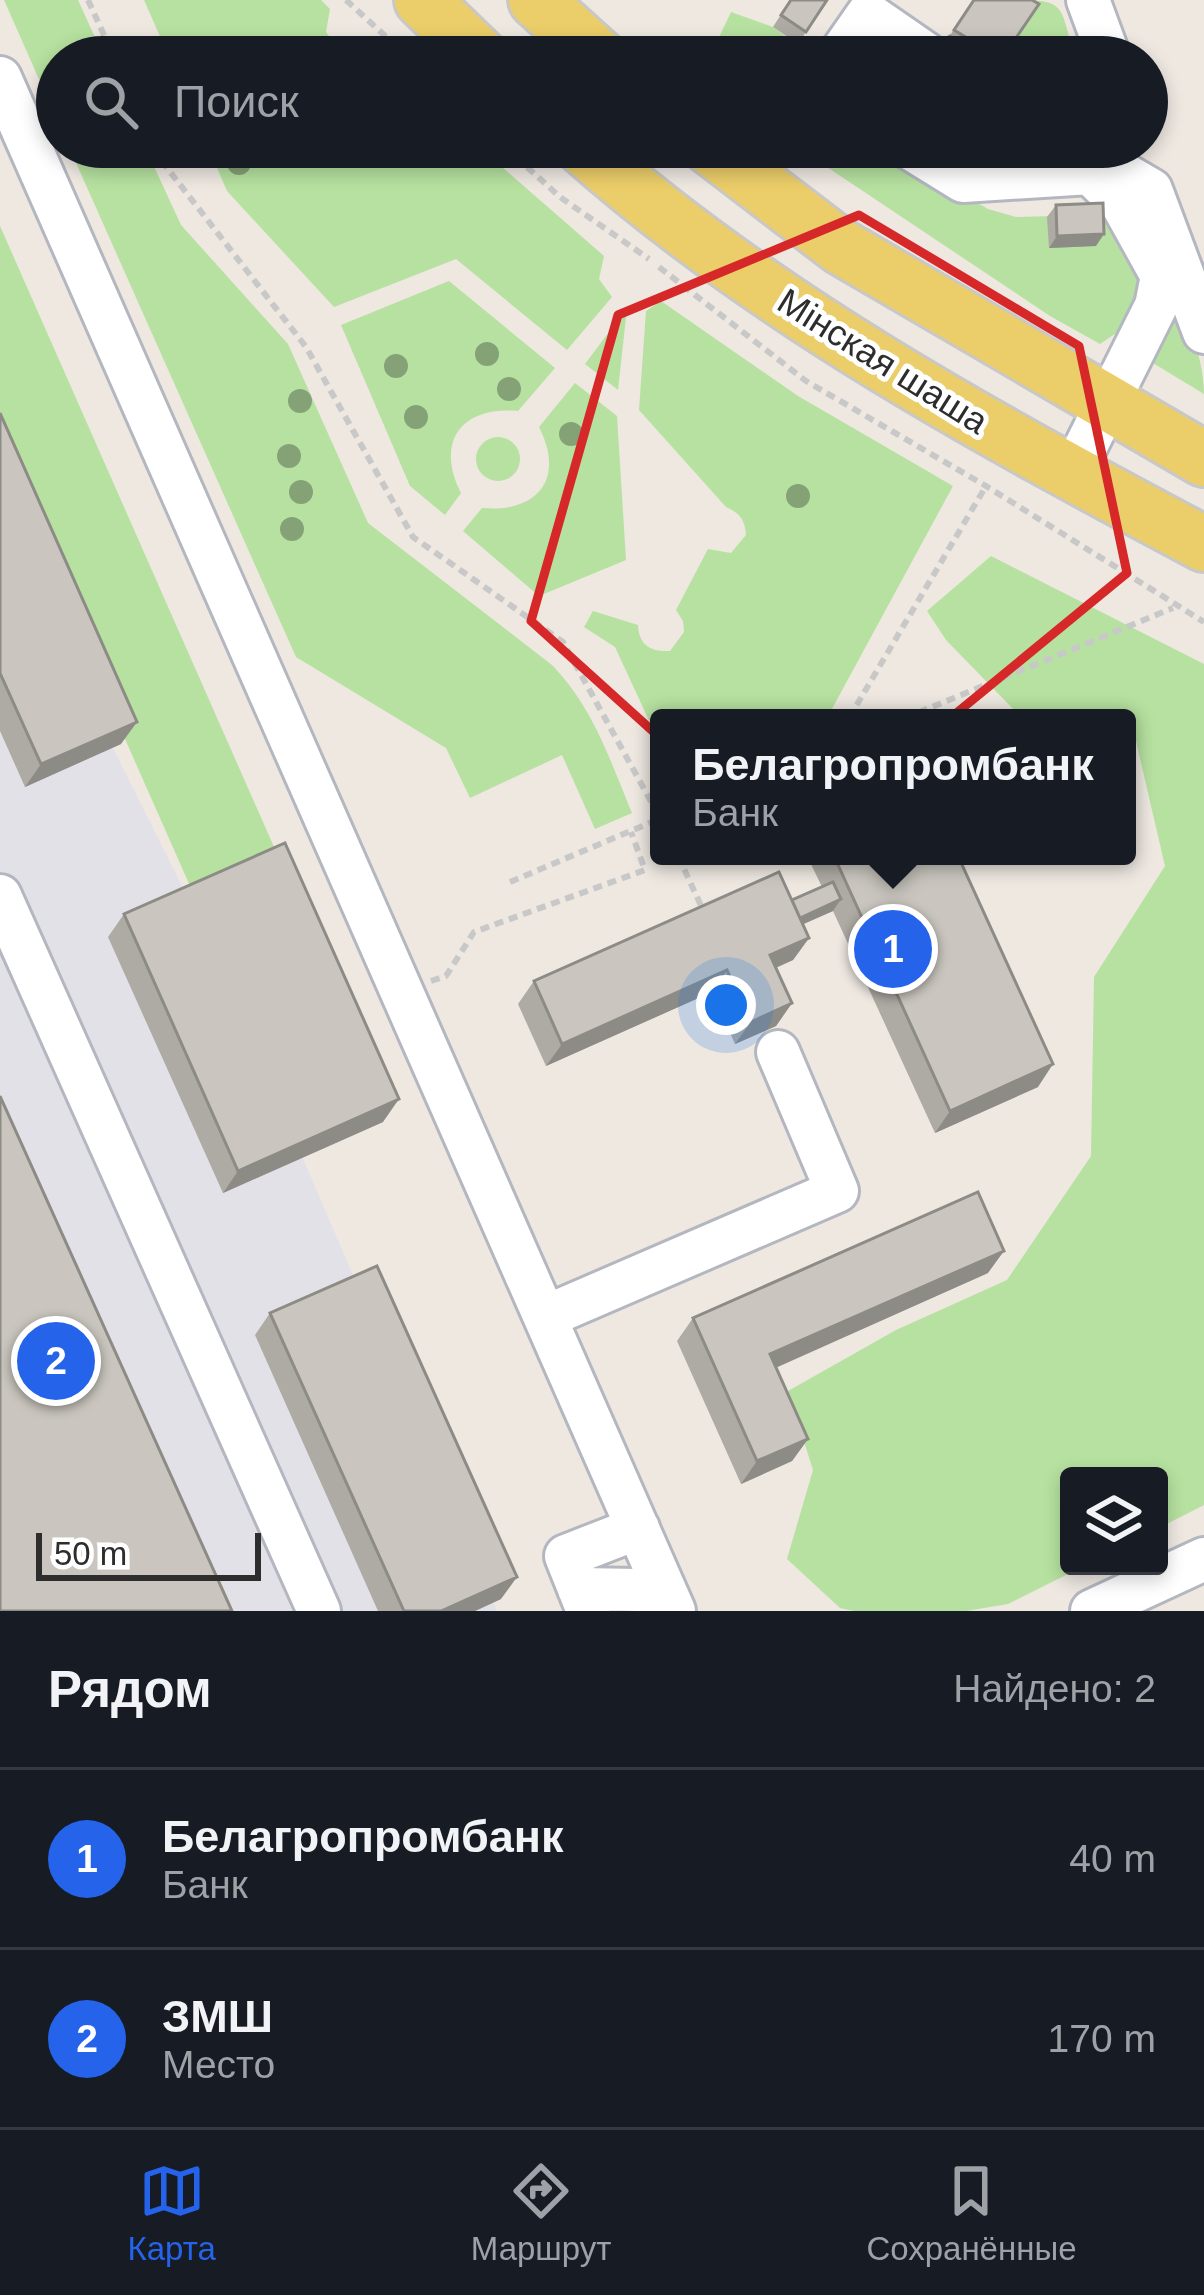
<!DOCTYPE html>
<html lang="ru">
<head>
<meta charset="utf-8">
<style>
	body { margin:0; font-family:Helvetica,sans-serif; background:#242831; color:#f1f3f6 }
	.controls { position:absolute; right:36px; bottom:36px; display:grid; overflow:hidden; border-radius:12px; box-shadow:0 6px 18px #0003 }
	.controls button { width:108px; height:108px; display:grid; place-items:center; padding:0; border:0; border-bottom:3px solid #363941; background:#171b24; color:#f1f3f6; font:60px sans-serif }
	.scale { position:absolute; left:36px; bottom:30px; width:225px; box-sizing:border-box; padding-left:12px; border:6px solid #2d2d2d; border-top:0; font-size:33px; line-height:42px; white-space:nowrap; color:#2d2d2d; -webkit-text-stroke:9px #fff; paint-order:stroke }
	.you { position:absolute; left:726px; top:1005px; width:42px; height:42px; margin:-30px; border:9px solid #fff; border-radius:50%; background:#1a73e8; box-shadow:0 0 0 18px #1a73e833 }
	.badge { display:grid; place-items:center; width:78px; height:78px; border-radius:50%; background:#2563eb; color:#fff; font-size:39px; font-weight:700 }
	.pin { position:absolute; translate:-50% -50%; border:6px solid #fff; box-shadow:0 3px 12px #0006 }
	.popup { position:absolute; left:650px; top:709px; width:486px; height:156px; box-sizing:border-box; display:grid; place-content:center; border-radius:12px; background:#171b24; filter:drop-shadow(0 3px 9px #0005); font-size:39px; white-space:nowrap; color:#9ea1a6 }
	.popup b { font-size:45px; color:#f1f3f6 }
	.popup::after { content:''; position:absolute; left:50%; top:100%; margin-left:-24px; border:24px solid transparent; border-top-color:#171b24 }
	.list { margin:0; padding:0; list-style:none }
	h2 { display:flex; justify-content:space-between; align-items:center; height:156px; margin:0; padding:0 48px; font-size:51px }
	h2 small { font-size:39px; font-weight:400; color:#9ea1a6 }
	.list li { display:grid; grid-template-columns:78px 1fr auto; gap:36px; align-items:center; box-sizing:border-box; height:180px; padding:0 48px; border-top:3px solid #363941 }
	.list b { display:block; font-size:45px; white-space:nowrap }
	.list p { margin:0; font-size:39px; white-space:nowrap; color:#9ea1a6 }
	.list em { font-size:39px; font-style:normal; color:#9ea1a6 }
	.icon { flex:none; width:66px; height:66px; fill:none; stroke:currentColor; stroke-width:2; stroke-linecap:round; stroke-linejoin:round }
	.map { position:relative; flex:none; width:1204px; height:1611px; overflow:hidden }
	.search { position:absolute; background:#171b24; box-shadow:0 6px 18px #0003; left:36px; right:36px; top:36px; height:132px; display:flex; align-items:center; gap:30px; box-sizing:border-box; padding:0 42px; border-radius:66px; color:#9ea1a6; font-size:45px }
	.sheet { height:516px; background:#171b24 }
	nav { display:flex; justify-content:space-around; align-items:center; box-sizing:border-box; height:168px; border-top:3px solid #363941; background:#171b24; font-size:33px; color:#9ea1a6 }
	nav a { display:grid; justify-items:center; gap:6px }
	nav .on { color:#2563eb }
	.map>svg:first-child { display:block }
</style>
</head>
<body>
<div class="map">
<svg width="1204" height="1611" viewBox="0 0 1204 1611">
	<rect width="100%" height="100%" fill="#eee8e1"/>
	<!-- industrial -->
	<path fill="#e2e1e7" d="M0 501 104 730 210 942 497 1611H0Z"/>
	<!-- green -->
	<path fill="#b6e1a0" d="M4 0H78L104 57H57V120Z
		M144 0H321L330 9 326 32 336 46 350 50 364 46 377 57H169Z
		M1005 0C1065 0 1060 0 1074 57H1003Z
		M731 12 773 27 813 57H715L713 50Z
		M69 147H145L181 225 288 344 368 523 552 665C594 709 609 758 632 813L595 829 562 755 470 798 446 748 296 657Z
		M208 147H479L604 256 599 279 612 297 567 350 456 259 334 307 227 191Z
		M797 147H882L988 209 1016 217 1095 215 1123 228 1138 257 1141 297 1128 325 1100 344 1050 316Z
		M0 226 278 856 194 895 0 456Z
		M449 281 555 368 518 411C461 406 435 442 461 493L445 515 410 486 341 325Z
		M661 301 798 396 953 486 827 718H659V742L615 647 584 627 593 611 638 625C639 645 650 652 670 651L684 632 683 621 676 610 708 549 731 553 746 535C745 520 740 513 726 507L639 410 646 311Z
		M627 308 618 390 585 364Z
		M1178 310C1194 332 1204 367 1204 394L1148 360 1169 314Z
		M575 383 617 416 626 560 539 596 463 531 482 508C539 513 565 478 539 427Z
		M476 459a22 22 0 1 1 44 0a22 22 0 1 1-44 0Z
		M991 556 1204 664V1505L1159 1528V1476H1069V1566H1084L1008 1604 966 1611H854L840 1608 787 1559 813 1470 788 1391 896 1330 1007 1280 1091 1156 1094 977 1165 866 1135 737 1127 736V718H1022L946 640 927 611Z"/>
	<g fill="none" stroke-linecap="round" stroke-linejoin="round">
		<!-- minor casing -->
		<g stroke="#b4b7c0" stroke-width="48">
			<path id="minor" d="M1088 0 1109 57
				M838 57 868 14 926 54
				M0 78 674 1611
				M908 147 963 181 1090 173 1122 204 1162 276 1156 306 1072 474
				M1007 147 1080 149
				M1096 158 1151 190 1204 332
				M0 896 319 1611
				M545 1317 837 1191 778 1052
				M579 1589 638 1590 646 1611
				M588 1611 566 1556 638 1528
				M1092 1611 1204 1559"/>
		</g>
		<!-- major casing -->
		<g stroke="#c8c8c8" stroke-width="60">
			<path id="major" d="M422 0 481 57
				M536 0 599 57
				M583 147C767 310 988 429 1204 544
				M710 147 841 247 1204 459"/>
		</g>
		<!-- path -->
		<path stroke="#c8c8c8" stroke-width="6" stroke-dasharray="9 6" stroke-linecap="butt" d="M88 0 114 57
			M346 0 408 57
			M156 147 164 164 306 347 413 537 563 642 659 816
			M505 147 560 197 649 259
			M659 267 806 381 986 486 1204 622
			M849 718 986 486
			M905 718 1173 608
			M678 856 703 910
			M510 882 659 819
			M431 981 446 976 474 932 645 870 631 832"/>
		<!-- minor -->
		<use href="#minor" stroke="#fff" stroke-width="42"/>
		<!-- major -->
		<use href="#major" stroke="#ebcd69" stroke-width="54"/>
	</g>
	<!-- trees -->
	<g fill="#84a276">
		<circle cx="239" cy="163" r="12"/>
		<circle cx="487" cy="354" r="12"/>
		<circle cx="396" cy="366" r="12"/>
		<circle cx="509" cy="389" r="12"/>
		<circle cx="300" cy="401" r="12"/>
		<circle cx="416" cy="417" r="12"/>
		<circle cx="571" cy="434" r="12"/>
		<circle cx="289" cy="456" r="12"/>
		<circle cx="301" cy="492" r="12"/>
		<circle cx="798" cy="496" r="12"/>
		<circle cx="292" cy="529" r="12"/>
	</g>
	<!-- wall -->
	<path fill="#aeaaa4" d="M790 0H827L798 44 773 27Z
		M973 0 1003 57H914L949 37Z
		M1056 205 1096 246 1049 248 1047 217Z
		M0 413 121 744 25 787 0 731Z
		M807 856H958L1038 1087 935 1133 833 911 803 924 809 938 793 960 776 968 792 1003 776 1026 735 1044 712 992 546 1066 518 1004 534 981 792 900 822 887Z
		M124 914 383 1122 223 1193 108 937Z
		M988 1273 776 1367 808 1439 792 1461 741 1484 677 1341 693 1318Z
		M270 1313 501 1599 475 1611H378L255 1335Z"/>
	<!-- shaded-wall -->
	<path fill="#8d8b86" d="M1104 234 1096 246 1049 248 1057 236Z
		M137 722 121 744 25 787 41 764Z
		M841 899 833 911 781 934 790 922Z
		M809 938 793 960 754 977 770 955Z
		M727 970 712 992 546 1066 562 1044Z
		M792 1003 776 1026 735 1044 751 1022Z
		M1053 1064 1038 1087 935 1133 950 1111Z
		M399 1099 383 1122 223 1193 238 1171Z
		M1004 1251 988 1273 755 1377 770 1354Z
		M808 1439 792 1461 741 1484 757 1461Z
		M517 1577 501 1599 475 1611H441Z"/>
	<!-- building -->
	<path fill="#cac6bf" stroke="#8d8b86" stroke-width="3" d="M791 0H827L806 32 781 15Z
		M974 0H1032L1039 4 1003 57H999L954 30Z
		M950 36 985 57H914Z
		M1103 203 1104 234 1057 236 1056 205Z
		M0 413 137 722 41 764 0 673Z
		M285 843 399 1099 238 1171 124 914Z
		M834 856H958L1053 1064 950 1111Z
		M779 872 809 938 770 955 792 1003 751 1022 727 970 562 1044 534 981Z
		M833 882 841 899 800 918 792 900Z
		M0 1096 232 1611H0Z
		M978 1192 1004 1251 770 1354 808 1439 757 1461 693 1318Z
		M377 1266 517 1577 441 1611H404L270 1313Z"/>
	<!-- marked area -->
	<path fill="none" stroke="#d62828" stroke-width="9" stroke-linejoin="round" d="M859 215 1079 346 1127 573 948 720 751 820 531 621 618 315Z"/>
	<g text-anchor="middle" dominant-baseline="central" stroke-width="10" stroke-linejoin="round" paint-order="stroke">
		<!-- street labels -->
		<g font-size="36" fill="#2d2d2d" stroke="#fff">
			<text transform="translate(883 361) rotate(32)">Мінская шаша</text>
		</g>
	</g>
</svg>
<div class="controls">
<button><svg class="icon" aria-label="layers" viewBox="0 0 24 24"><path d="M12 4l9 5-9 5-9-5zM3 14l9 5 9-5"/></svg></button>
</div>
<div class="scale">50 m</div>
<div class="you"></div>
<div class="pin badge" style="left:893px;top:949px">1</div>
<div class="popup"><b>Белагропромбанк</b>Банк</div>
<div class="pin badge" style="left:56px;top:1361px">2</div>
<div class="search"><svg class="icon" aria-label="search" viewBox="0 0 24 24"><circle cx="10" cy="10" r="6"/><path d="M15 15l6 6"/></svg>Поиск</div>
</div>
<section class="sheet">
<h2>Рядом<small>Найдено: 2</small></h2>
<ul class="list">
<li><span class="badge">1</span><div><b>Белагропромбанк</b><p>Банк</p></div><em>40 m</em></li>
<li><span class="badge">2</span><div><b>ЗМШ</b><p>Место</p></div><em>170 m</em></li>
</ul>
</section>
<nav>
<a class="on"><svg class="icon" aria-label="map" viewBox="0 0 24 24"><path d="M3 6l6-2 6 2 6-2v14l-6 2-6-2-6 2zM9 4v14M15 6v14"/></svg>Карта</a>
<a><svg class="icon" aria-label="directions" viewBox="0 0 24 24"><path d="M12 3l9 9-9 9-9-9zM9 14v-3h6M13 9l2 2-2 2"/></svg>Маршрут</a>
<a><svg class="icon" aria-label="saved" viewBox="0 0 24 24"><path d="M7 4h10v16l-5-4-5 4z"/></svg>Сохранённые</a>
</nav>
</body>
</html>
